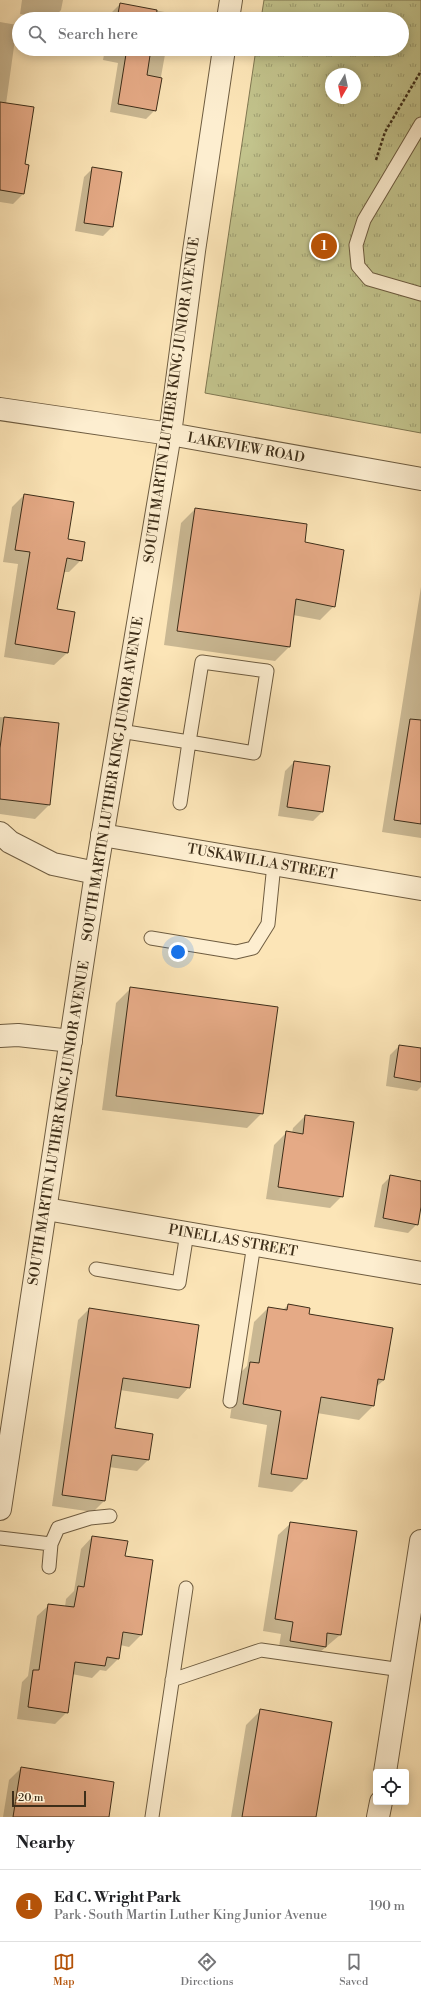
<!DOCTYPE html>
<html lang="en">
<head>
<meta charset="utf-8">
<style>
	body { margin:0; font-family:"Libre Bodoni",serif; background:#f6f6f6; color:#202124 }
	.controls { position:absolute; right:12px; bottom:12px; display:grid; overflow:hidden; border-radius:4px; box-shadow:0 2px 10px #0003 }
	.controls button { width:36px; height:36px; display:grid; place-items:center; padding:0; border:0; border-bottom:1px solid #e0e0e0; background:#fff; color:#202124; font:20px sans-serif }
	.compass { position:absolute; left:325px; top:68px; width:36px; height:36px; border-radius:50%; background:#fff; box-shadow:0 2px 10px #0003; rotate:189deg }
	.scale { position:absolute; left:12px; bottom:10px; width:74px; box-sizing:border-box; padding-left:4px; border:2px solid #3e2e19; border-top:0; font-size:11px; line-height:14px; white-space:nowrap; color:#3e2e19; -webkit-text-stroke:3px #fdeed0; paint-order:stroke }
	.you { position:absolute; left:178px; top:952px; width:14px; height:14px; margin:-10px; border:3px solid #fff; border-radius:50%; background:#1a73e8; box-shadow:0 0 0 6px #1a73e833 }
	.badge { display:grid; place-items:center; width:26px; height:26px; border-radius:50%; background:#b45309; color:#fff; font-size:13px; font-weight:700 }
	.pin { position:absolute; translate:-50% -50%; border:2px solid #fff; box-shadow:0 1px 4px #0006 }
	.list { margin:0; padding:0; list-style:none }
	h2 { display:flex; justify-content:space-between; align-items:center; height:52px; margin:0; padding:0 16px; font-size:17px }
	h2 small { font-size:13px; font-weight:400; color:#757577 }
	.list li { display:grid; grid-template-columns:26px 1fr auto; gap:12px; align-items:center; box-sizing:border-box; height:72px; padding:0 16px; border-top:1px solid #e0e0e0 }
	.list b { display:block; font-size:15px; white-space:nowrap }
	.list p { margin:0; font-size:13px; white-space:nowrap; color:#757577 }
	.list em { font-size:13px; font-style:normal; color:#757577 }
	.icon { flex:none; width:22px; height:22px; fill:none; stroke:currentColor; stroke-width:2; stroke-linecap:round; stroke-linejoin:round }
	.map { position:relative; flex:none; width:421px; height:1817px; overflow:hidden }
	.search { position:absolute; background:#fff; box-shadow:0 2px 10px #0003; left:12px; right:12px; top:12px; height:44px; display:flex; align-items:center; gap:10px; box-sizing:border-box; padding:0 14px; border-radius:22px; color:#757577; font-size:15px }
	.sheet { height:124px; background:#fff }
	nav { display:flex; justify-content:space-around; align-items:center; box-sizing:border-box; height:56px; border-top:1px solid #e0e0e0; background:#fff; font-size:11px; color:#757577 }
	nav a { display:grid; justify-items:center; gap:2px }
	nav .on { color:#b45309 }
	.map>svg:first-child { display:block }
</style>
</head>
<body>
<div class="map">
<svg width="421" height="1817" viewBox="0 0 421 1817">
	<defs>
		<pattern id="park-tufts" width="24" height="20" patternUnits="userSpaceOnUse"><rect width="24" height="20" fill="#c2c38c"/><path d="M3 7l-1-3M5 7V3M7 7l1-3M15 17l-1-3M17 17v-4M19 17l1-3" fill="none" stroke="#9f9f72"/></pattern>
	</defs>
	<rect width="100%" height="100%" fill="#fce5b7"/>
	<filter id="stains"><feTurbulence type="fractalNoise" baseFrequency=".005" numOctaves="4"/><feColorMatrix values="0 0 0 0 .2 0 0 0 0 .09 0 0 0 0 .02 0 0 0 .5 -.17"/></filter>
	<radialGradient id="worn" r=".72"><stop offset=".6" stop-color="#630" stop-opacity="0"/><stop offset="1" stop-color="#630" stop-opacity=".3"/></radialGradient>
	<!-- park -->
	<path fill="url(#park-tufts)" stroke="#807852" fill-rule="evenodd" d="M264 0H421V433L205 393 256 49H402V19H261ZM331 74H355V98H331Z"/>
	<!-- shadow -->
	<path fill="#0003" d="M22 0H63L61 10 53 19 20 14Z
		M120 4 176 14 175 19H110L111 13Z
		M0 22 17 25 6 104 24 165 28 166 23 194 13 204 0 202Z
		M105 49H166L155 110 146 119 110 112 118 63 103 60Z
		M93 168 112 227 103 236 75 231 84 177Z
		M24 495 67 540 81 560 69 572H63L56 610 67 653 54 665 4 657 18 564 3 562 12 507Z
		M195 509 334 606 320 620 293 615 289 647 275 661 164 645 181 523Z
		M421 587V838L382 832Z
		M0 717 58 724 49 805 35 819 0 814Z
		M294 762 322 812 313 821 278 816 285 771Z
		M131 988 262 1113 247 1128 102 1110 116 1003Z
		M399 1046 421 1049V1087L417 1091 386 1086 390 1055Z
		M305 1116 342 1196 330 1208 266 1199 274 1145 287 1132 292 1133 293 1128Z
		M391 1176 421 1182V1201L417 1224 408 1233 374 1227 382 1185Z
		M288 1305 308 1315 384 1380 376 1387 373 1406 359 1420 317 1413 306 1478 292 1492 258 1487 267 1425 230 1418 236 1377 247 1366 254 1322 268 1308 283 1310Z
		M89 1309 189 1387 178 1399 120 1390 114 1429 152 1435 148 1460 137 1471 109 1467 104 1501 93 1512 52 1506 78 1320Z
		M291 1523 340 1635 313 1658 278 1653 281 1634 263 1631 278 1535Z
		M92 1537 124 1557 152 1561 141 1635 129 1647 120 1645 118 1659 106 1671 100 1670 92 1678 72 1674 67 1712 55 1724 17 1719 22 1682 28 1676 37 1616 49 1605 65 1607 66 1599 74 1591 81 1549Z
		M261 1710 315 1817H231L246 1725Z
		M21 1768 108 1817H3L9 1780Z"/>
	<!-- building -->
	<path fill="#e5aa86" stroke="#3e2e19" d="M120 3 157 10 156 19H117Z
		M112 49H151L147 75 162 78 156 111 118 104 126 54 111 51Z
		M0 102 34 107 25 164 29 165 24 194 0 190Z
		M92 167 122 172 113 227 84 223Z
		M24 494 74 502 68 539 85 542 82 561 67 558 57 609 75 612 68 653 15 644 30 552 15 550Z
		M195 508 307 524 305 542 344 550 335 607 296 599 290 647 177 631Z
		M4 717 59 723 50 805 0 799V748Z
		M410 719 421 720V824L394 820Z
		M294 761 330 766 323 812 287 807Z
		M130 987 278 1007 263 1114 116 1096Z
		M399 1045 421 1048V1082L394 1077Z
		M305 1115 354 1122 343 1197 278 1187 286 1131 303 1134Z
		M390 1175 421 1181V1207L418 1225 383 1218Z
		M288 1304 310 1308 309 1314 393 1328 384 1380 378 1379 374 1406 321 1397 307 1479 271 1474 281 1411 243 1404 250 1362 259 1363 268 1307 287 1310Z
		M89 1308 199 1325 190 1388 123 1378 115 1428 153 1434 149 1460 112 1455 105 1501 62 1495Z
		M290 1522 357 1531 341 1635 327 1633 326 1647 290 1641 293 1622 275 1619Z
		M92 1536 128 1541 125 1556 153 1560 142 1635 123 1632 119 1659 107 1657 105 1666 75 1662 68 1713 28 1707 33 1670H39L48 1604 74 1607 78 1586 84 1587Z
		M260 1709 332 1722 316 1817H242Z
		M21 1767 114 1782 109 1817H13Z"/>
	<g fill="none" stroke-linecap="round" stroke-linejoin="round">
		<!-- service casing -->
		<g stroke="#6e5c40" stroke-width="15">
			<path id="service" d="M421 124 364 220 356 245 358 266 369 279 421 294
				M120 731 189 742 202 662 267 671 254 753 189 742 180 803
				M151 938 236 952 253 948 268 924 274 864
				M96 1269 179 1283 187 1233
				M230 1401 254 1244
				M0 1538 51 1544 49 1567
				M51 1544 58 1528 90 1518 110 1516
				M172 1680 261 1650 402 1670
				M152 1817 186 1588"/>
		</g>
		<!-- minor casing -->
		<g stroke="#6e5c40" stroke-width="24">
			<path id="minor" d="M0 833 10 842 53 864 96 873
				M102 835 421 889
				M0 1036 18 1035 71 1041
				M46 1209 421 1273
				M385 1772 421 1541
				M378 1817 381 1802"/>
		</g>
		<!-- tertiary casing -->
		<g stroke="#6e5c40" stroke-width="24">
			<path id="tertiary" d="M228 19 231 0
				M0 409 170 434 421 479
				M0 1509 96 873 170 434 194 251 224 49"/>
		</g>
		<!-- path -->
		<path stroke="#3e2e19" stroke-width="2.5" stroke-dasharray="3 2" stroke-linecap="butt" d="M376 160 385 132 421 71"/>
		<!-- service -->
		<use href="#service" stroke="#fdeed0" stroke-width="13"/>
		<!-- minor -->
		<use href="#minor" stroke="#fdeed0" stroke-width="22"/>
		<!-- tertiary -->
		<use href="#tertiary" stroke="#fdeed0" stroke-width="22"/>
	</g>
	<g text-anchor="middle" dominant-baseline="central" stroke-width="3.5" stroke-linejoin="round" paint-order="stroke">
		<!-- street labels -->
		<g font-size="14" fill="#3e2e19" stroke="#fdeed0">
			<text transform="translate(172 400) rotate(-82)">SOUTH MARTIN LUTHER KING JUNIOR AVENUE</text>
			<text transform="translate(246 448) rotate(10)">LAKEVIEW ROAD</text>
			<text transform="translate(113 779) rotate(-81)">SOUTH MARTIN LUTHER KING JUNIOR AVENUE</text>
			<text transform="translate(262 862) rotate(10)">TUSKAWILLA STREET</text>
			<text transform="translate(59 1123) rotate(-81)">SOUTH MARTIN LUTHER KING JUNIOR AVENUE</text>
			<text transform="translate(233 1241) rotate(10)">PINELLAS STREET</text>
		</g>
	</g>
	<rect width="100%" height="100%" filter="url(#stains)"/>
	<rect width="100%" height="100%" fill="url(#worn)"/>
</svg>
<div class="controls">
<button><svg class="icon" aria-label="locate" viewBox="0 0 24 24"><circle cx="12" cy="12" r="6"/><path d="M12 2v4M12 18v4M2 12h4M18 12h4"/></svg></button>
</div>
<svg class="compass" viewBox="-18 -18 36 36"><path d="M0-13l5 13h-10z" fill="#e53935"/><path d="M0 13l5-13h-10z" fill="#757577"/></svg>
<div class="scale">20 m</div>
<div class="you"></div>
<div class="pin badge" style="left:324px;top:246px">1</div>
<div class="search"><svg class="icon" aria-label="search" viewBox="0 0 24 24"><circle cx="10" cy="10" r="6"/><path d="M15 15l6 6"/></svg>Search here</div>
</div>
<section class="sheet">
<h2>Nearby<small></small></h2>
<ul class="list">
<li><span class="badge">1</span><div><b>Ed C. Wright Park</b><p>Park · South Martin Luther King Junior Avenue</p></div><em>190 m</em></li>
</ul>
</section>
<nav>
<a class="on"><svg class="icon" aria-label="map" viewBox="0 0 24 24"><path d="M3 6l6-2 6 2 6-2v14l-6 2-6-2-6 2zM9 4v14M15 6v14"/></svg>Map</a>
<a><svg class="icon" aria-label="directions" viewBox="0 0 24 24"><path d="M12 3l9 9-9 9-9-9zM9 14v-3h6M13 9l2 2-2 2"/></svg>Directions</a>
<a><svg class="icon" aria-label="saved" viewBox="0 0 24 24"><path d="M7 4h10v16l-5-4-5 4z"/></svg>Saved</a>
</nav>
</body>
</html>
